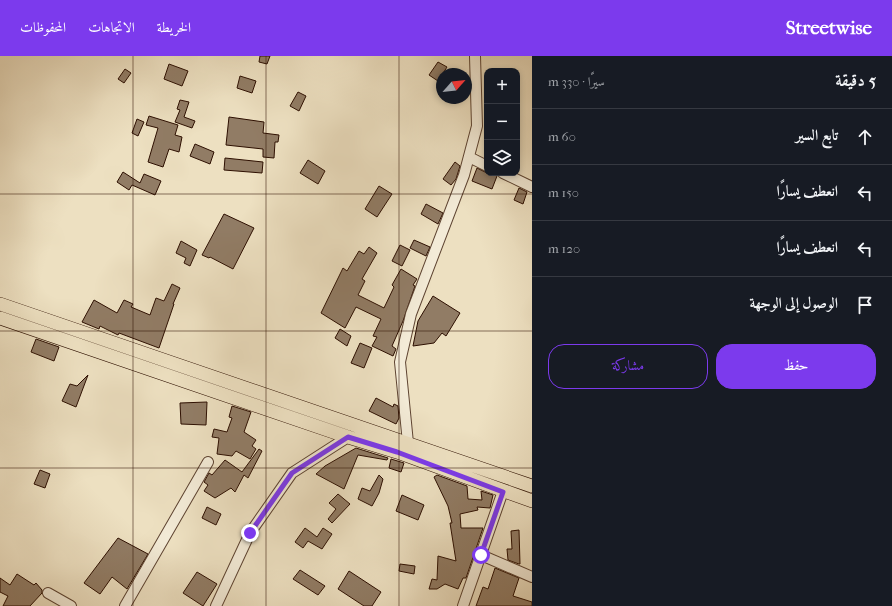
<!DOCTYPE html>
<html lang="ar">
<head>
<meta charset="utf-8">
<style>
	body { margin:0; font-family:"IM FELL French Canon",Amiri,serif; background:#242831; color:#f1f3f6; direction:rtl }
	.controls { position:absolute; right:12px; top:12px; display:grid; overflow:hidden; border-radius:8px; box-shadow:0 2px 6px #0003 }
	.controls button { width:36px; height:36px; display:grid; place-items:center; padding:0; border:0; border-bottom:1px solid #363941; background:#171b24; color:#f1f3f6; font:20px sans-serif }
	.compass { position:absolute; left:436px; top:12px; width:36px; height:36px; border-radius:50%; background:#171b24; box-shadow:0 2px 6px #0003; rotate:63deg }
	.stop { position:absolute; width:12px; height:12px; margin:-9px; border:3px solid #7c3aed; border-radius:50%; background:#fff }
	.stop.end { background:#7c3aed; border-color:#fff; box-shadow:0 1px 4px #0008 }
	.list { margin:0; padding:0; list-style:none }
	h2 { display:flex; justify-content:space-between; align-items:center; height:52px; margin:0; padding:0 16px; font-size:17px }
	h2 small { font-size:13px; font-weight:400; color:#9ea1a6 }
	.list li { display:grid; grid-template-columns:26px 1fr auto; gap:12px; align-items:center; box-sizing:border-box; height:56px; padding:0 16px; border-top:1px solid #363941 }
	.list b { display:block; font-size:15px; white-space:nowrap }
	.list em { font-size:13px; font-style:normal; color:#9ea1a6 }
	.actions { display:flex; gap:8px; padding:12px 16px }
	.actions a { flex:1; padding:9px 0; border:1px solid #7c3aed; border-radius:16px; text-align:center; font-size:14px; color:#7c3aed }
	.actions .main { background:#7c3aed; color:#fff }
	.icon { flex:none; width:22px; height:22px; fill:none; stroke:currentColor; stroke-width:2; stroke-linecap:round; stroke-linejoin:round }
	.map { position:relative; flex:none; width:532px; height:550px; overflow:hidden; direction:ltr }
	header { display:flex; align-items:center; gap:24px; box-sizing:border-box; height:56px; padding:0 20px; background:#7c3aed; color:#fff }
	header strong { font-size:19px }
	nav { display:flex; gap:22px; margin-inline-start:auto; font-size:14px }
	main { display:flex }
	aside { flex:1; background:#171b24 }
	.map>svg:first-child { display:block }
</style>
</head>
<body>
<header>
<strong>Streetwise</strong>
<nav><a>الخريطة</a><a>الاتجاهات</a><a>المحفوظات</a></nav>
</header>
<main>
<aside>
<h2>5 دقيقة<small>سيرًا · 330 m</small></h2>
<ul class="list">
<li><svg class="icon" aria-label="ahead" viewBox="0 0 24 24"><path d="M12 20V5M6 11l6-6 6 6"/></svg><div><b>تابع السير</b></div><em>60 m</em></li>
<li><svg class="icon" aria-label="left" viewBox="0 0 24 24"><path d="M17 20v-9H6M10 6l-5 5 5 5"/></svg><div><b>انعطف يسارًا</b></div><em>150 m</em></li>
<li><svg class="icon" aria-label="left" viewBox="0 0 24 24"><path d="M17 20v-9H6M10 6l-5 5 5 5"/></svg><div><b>انعطف يسارًا</b></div><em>120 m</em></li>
<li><svg class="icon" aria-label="arrive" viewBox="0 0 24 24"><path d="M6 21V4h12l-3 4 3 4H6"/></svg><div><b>الوصول إلى الوجهة</b></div></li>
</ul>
<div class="actions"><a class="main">حفظ</a><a>مشاركة</a></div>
</aside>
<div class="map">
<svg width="532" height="550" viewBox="0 0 532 550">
	<rect width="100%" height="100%" fill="#ede0c1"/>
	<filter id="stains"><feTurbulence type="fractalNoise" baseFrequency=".005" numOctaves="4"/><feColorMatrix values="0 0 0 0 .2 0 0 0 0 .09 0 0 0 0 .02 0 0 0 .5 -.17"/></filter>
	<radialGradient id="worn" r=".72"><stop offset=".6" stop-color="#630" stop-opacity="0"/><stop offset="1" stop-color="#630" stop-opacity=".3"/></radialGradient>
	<!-- building -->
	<path fill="#917c65" stroke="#2d0f01" d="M260 0H270L267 8 259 6Z
		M438 6 447 11 438 25 429 19Z
		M169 8 188 15 182 30 164 23Z
		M125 13 131 17 124 27 118 23Z
		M240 20 256 25 252 37 237 32Z
		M298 36 306 40 299 55 290 50Z
		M180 44 189 46 184 61 195 65 192 72 175 66 180 54 177 53Z
		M149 60 178 69 175 79 182 81 179 96 169 93 163 111 148 106 158 72 146 69Z
		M229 61 264 66 263 77 279 79 278 86H275L274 102 263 101V93L226 89Z
		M137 63 144 66 138 80 132 77Z
		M195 88 214 96 210 108 190 100Z
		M225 102 263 106 262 117 224 114Z
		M308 104 325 115 318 128 300 117Z
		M455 106 460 110 456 123 451 129 443 123Z
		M477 112 487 117H497V120L492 133 472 125Z
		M123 116 140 127 144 118 161 125 155 139 132 129 129 134 117 126Z
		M379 130 392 138 377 161 365 153Z
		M519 132 527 136 523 148 514 144Z
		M426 148 443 157 438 168 421 158Z
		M224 158 254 172 233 213 210 201 209 202 202 199Z
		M414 184 430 191 426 200 410 192Z
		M181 185 197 194 190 210 184 207 186 202 176 197Z
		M400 189 410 194 402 210 392 205Z
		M369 191 377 197 362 223 365 225 358 239 384 252 394 231 392 229 401 213 417 223 413 229 415 230 403 265 392 290 396 293 393 300 372 290 377 281 373 280 381 263 356 251 345 272 321 257 343 212 347 215 359 195 364 198Z
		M172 228 180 232 173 248H174L159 292 119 277 118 279 100 270 99 273 82 266 94 244 117 257 124 244 133 248 131 251 150 259 156 242 164 245Z
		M433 240 460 257 446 280 442 277 434 287 413 290 418 265Z
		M340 273 351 280 347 290 335 282Z
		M36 283 59 291 54 305 31 296Z
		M360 287 372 292 364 312 351 307Z
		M88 319 76 351 62 345 70 328 77 330Z
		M376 342 393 351 394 348 398 350 399 362 396 368 369 355Z
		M207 346 206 369 181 368 180 347Z
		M232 350 251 356 244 376 256 384 252 390 256 393 250 403 236 395 232 400 217 398 219 382 212 381 214 373 227 376 232 362 229 361Z
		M356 392 388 402 387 404 358 399 344 433 316 418 325 410Z
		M259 393 262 395 248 422 244 419 235 436 231 432 215 442 204 435 208 429 204 426 209 417 212 419 225 404 242 416Z
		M391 403 404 407 401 416 389 412Z
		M40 414 50 418 45 432 34 428Z
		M379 419 383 423 379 437 372 450 358 443 362 432 370 435Z
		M437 419 467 430 468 443 482 444 481 435 493 439 490 452 477 451 478 454 460 458 461 472H483L466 522H463L458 533 445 528 437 533H429L432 523 437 524 438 500 456 505 450 467H452L448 450 434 421Z
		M338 438 350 448 332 467 328 463 336 453 329 447Z
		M402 439 424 449 418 464 396 455Z
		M207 451 221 458 216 469 202 462Z
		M305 472 317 481 323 472 332 478 322 493 308 485 303 492 295 486Z
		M519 474 520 508H519L508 504 507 493H512L511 475Z
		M118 482 148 498 127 533 112 521 100 538 84 527Z
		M400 508 415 510 414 518 399 515Z
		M495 512 519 522 513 540 532 546V550H476L483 531 488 533Z
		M300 514 325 530 318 539 293 523Z
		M349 515 381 536 372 550H364L338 533Z
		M197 516 217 528 203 550 183 537Z
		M17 518 34 529 36 527 42 534V537L30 550H3L8 540 0 536V522L10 529Z"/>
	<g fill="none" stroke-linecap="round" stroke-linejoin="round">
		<!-- minor casing -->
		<g stroke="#5d4331" stroke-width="12">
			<path id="minor" d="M469 101 487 110
				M503 117 532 131
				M408 387 400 306 411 258 464 119 477 70 475 0
				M481 499 532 521
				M48 537 71 550
				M125 550 208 406
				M216 550 250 477 292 417 348 381
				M463 550 503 435"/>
		</g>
		<!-- major casing -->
		<g stroke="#2d0f01" stroke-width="14">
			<path id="major" d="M0 248 532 430
				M0 262 348 381 397 396 532 445"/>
		</g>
		<!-- minor -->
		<use href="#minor" stroke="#f3ebd7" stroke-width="10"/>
		<!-- major -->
		<use href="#major" stroke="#ede0c1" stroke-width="13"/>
	</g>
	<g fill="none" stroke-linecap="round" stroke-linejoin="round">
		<!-- route -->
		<path stroke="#7c3aed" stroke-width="5" d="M250 477 292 417 348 381 397 396 503 436 481 499"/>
	</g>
	<!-- grid -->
	<path fill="none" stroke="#2d0f01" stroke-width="1" stroke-opacity="0.55" d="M133 0V550M266 0V550M399 0V550M0 138H532M0 275H532M0 412H532"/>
	<rect width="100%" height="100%" filter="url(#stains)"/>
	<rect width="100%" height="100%" fill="url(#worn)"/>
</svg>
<div class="controls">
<button>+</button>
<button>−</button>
<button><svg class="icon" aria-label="layers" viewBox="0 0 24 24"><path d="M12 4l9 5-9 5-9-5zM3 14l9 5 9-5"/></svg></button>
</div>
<svg class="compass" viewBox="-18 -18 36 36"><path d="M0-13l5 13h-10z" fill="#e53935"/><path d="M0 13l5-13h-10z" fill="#9ea1a6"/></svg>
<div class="stop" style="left:481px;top:499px"></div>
<div class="stop end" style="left:250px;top:477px"></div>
</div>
</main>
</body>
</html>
